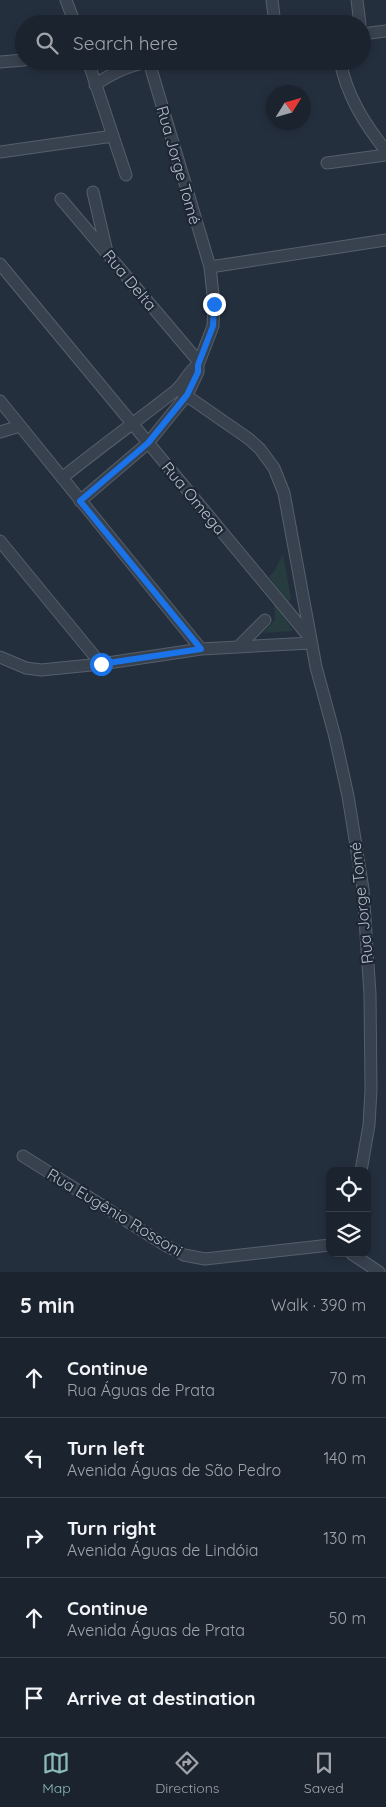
<!DOCTYPE html>
<html lang="en">
<head>
<meta charset="utf-8">
<style>
	body { margin:0; font-family:Quicksand,sans-serif; background:#282f3a; color:#f1f3f6 }
	.controls { position:absolute; right:15px; bottom:15px; display:grid; overflow:hidden; border-radius:10px; box-shadow:0 2px 8px #0003 }
	.controls button { width:45px; height:45px; display:grid; place-items:center; padding:0; border:0; border-bottom:1px solid #39404a; background:#1b232e; color:#f1f3f6; font:25px sans-serif }
	.compass { position:absolute; left:266px; top:85px; width:45px; height:45px; border-radius:50%; background:#1b232e; box-shadow:0 2px 8px #0003; rotate:53deg }
	.stop { position:absolute; width:15px; height:15px; margin:-11px; border:4px solid #1a73e8; border-radius:50%; background:#fff }
	.stop.end { background:#1a73e8; border-color:#fff; box-shadow:0 1px 5px #0008 }
	.list { margin:0; padding:0; list-style:none }
	h2 { display:flex; justify-content:space-between; align-items:center; height:65px; margin:0; padding:0 20px; font-size:21px }
	h2 small { font-size:16px; font-weight:400; color:#a0a4aa }
	.list li { display:grid; grid-template-columns:32px 1fr auto; gap:15px; align-items:center; box-sizing:border-box; height:80px; padding:0 20px; border-top:1px solid #39404a }
	.list b { display:block; font-size:19px; white-space:nowrap }
	.list p { margin:0; font-size:16px; white-space:nowrap; color:#a0a4aa }
	.list em { font-size:16px; font-style:normal; color:#a0a4aa }
	.icon { flex:none; width:28px; height:28px; fill:none; stroke:currentColor; stroke-width:2; stroke-linecap:round; stroke-linejoin:round }
	.map { position:relative; flex:none; width:386px; height:1272px; overflow:hidden }
	.search { position:absolute; background:#1b232e; box-shadow:0 2px 8px #0003; left:15px; right:15px; top:15px; height:55px; display:flex; align-items:center; gap:12px; box-sizing:border-box; padding:0 18px; border-radius:28px; color:#a0a4aa; font-size:19px }
	.sheet { height:465px; background:#1b232e }
	nav { display:flex; justify-content:space-around; align-items:center; box-sizing:border-box; height:70px; border-top:1px solid #39404a; background:#1b232e; font-size:14px; color:#a0a4aa }
	nav a { display:grid; justify-items:center; gap:2px }
	nav .on { color:#8bbbb9 }
	.map>svg:first-child { display:block }
</style>
</head>
<body>
<div class="map">
<svg width="386" height="1272" viewBox="0 0 386 1272">
	<rect width="100%" height="100%" fill="#242f3e"/>
	<!-- green -->
	<path fill="#263c3f" d="M283 554 291 599 288 602 269 577 275 570Z
		M274 602 293 631 263 633 275 620Z"/>
	<g fill="none" stroke-linecap="round" stroke-linejoin="round">
		<!-- street casing -->
		<g stroke="#565f6c" stroke-width="13">
			<path id="street" d="M66 0 75 24
				M272 0 275 24
				M357 0 360 24
				M362 34 386 31
				M88 61 126 175
				M340 61C347 96 364 123 386 151
				M0 62 24 60
				M95 85C113 72 131 64 154 61
				M0 152 113 136
				M327 163 386 155
				M93 192 107 252
				M61 199 199 362
				M0 264 310 638
				M210 267 386 240
				M177 389 249 439 260 449 274 468 284 493 316 667 335 737 348 796 363 889 370 994 371 1090 369 1125 361 1171
				M0 401 201 649
				M0 432 20 426
				M62 478C99 448 138 420 175 391 185 383 188 371 198 365
				M80 501 148 443 187 395 198 372V365L213 326 214 304 210 267 149 62
				M0 541 101 664
				M239 646 265 620
				M0 657 26 668 41 670 101 664 201 649 311 643
				M23 1156 165 1245 184 1255 205 1259 330 1245
				M352 1254 379 1272"/>
		</g>
		<!-- street -->
		<use href="#street" stroke="#38414e" stroke-width="11"/>
	</g>
	<g fill="none" stroke-linecap="round" stroke-linejoin="round">
		<!-- route -->
		<path stroke="#1a73e8" stroke-width="6" d="M101 664 201 649 80 501 148 443 187 395 198 372V365L213 326 214 304"/>
	</g>
	<g text-anchor="middle" dominant-baseline="central" stroke-width="4.5" stroke-linejoin="round" paint-order="stroke">
		<!-- street labels -->
		<g font-size="16" fill="#b4bcc9" stroke="#1d2633">
			<text transform="translate(179 165) rotate(74)">Rua Jorge Tomé</text>
			<text transform="translate(130 280) rotate(50)">Rua Delta</text>
			<text transform="translate(194 498) rotate(50)">Rua Omega</text>
			<text transform="translate(361 903) rotate(-96)">Rua Jorge Tomé</text>
			<text transform="translate(115 1212) rotate(31)">Rua Eugênio Rossoni</text>
		</g>
	</g>
</svg>
<div class="controls">
<button><svg class="icon" aria-label="locate" viewBox="0 0 24 24"><circle cx="12" cy="12" r="6"/><path d="M12 2v4M12 18v4M2 12h4M18 12h4"/></svg></button>
<button><svg class="icon" aria-label="layers" viewBox="0 0 24 24"><path d="M12 4l9 5-9 5-9-5zM3 14l9 5 9-5"/></svg></button>
</div>
<svg class="compass" viewBox="-18 -18 36 36"><path d="M0-13l5 13h-10z" fill="#e53935"/><path d="M0 13l5-13h-10z" fill="#a0a4aa"/></svg>
<div class="stop" style="left:101px;top:664px"></div>
<div class="stop end" style="left:214px;top:304px"></div>
<div class="search"><svg class="icon" aria-label="search" viewBox="0 0 24 24"><circle cx="10" cy="10" r="6"/><path d="M15 15l6 6"/></svg>Search here</div>
</div>
<section class="sheet">
<h2>5 min<small>Walk · 390 m</small></h2>
<ul class="list">
<li><svg class="icon" aria-label="ahead" viewBox="0 0 24 24"><path d="M12 20V5M6 11l6-6 6 6"/></svg><div><b>Continue</b><p>Rua Águas de Prata</p></div><em>70 m</em></li>
<li><svg class="icon" aria-label="left" viewBox="0 0 24 24"><path d="M17 20v-9H6M10 6l-5 5 5 5"/></svg><div><b>Turn left</b><p>Avenida Águas de São Pedro</p></div><em>140 m</em></li>
<li><svg class="icon" aria-label="right" viewBox="0 0 24 24"><path d="M7 20v-9h11M14 6l5 5-5 5"/></svg><div><b>Turn right</b><p>Avenida Águas de Lindóia</p></div><em>130 m</em></li>
<li><svg class="icon" aria-label="ahead" viewBox="0 0 24 24"><path d="M12 20V5M6 11l6-6 6 6"/></svg><div><b>Continue</b><p>Avenida Águas de Prata</p></div><em>50 m</em></li>
<li><svg class="icon" aria-label="arrive" viewBox="0 0 24 24"><path d="M6 21V4h12l-3 4 3 4H6"/></svg><div><b>Arrive at destination</b></div></li>
</ul>
</section>
<nav>
<a class="on"><svg class="icon" aria-label="map" viewBox="0 0 24 24"><path d="M3 6l6-2 6 2 6-2v14l-6 2-6-2-6 2zM9 4v14M15 6v14"/></svg>Map</a>
<a><svg class="icon" aria-label="directions" viewBox="0 0 24 24"><path d="M12 3l9 9-9 9-9-9zM9 14v-3h6M13 9l2 2-2 2"/></svg>Directions</a>
<a><svg class="icon" aria-label="saved" viewBox="0 0 24 24"><path d="M7 4h10v16l-5-4-5 4z"/></svg>Saved</a>
</nav>
</body>
</html>
